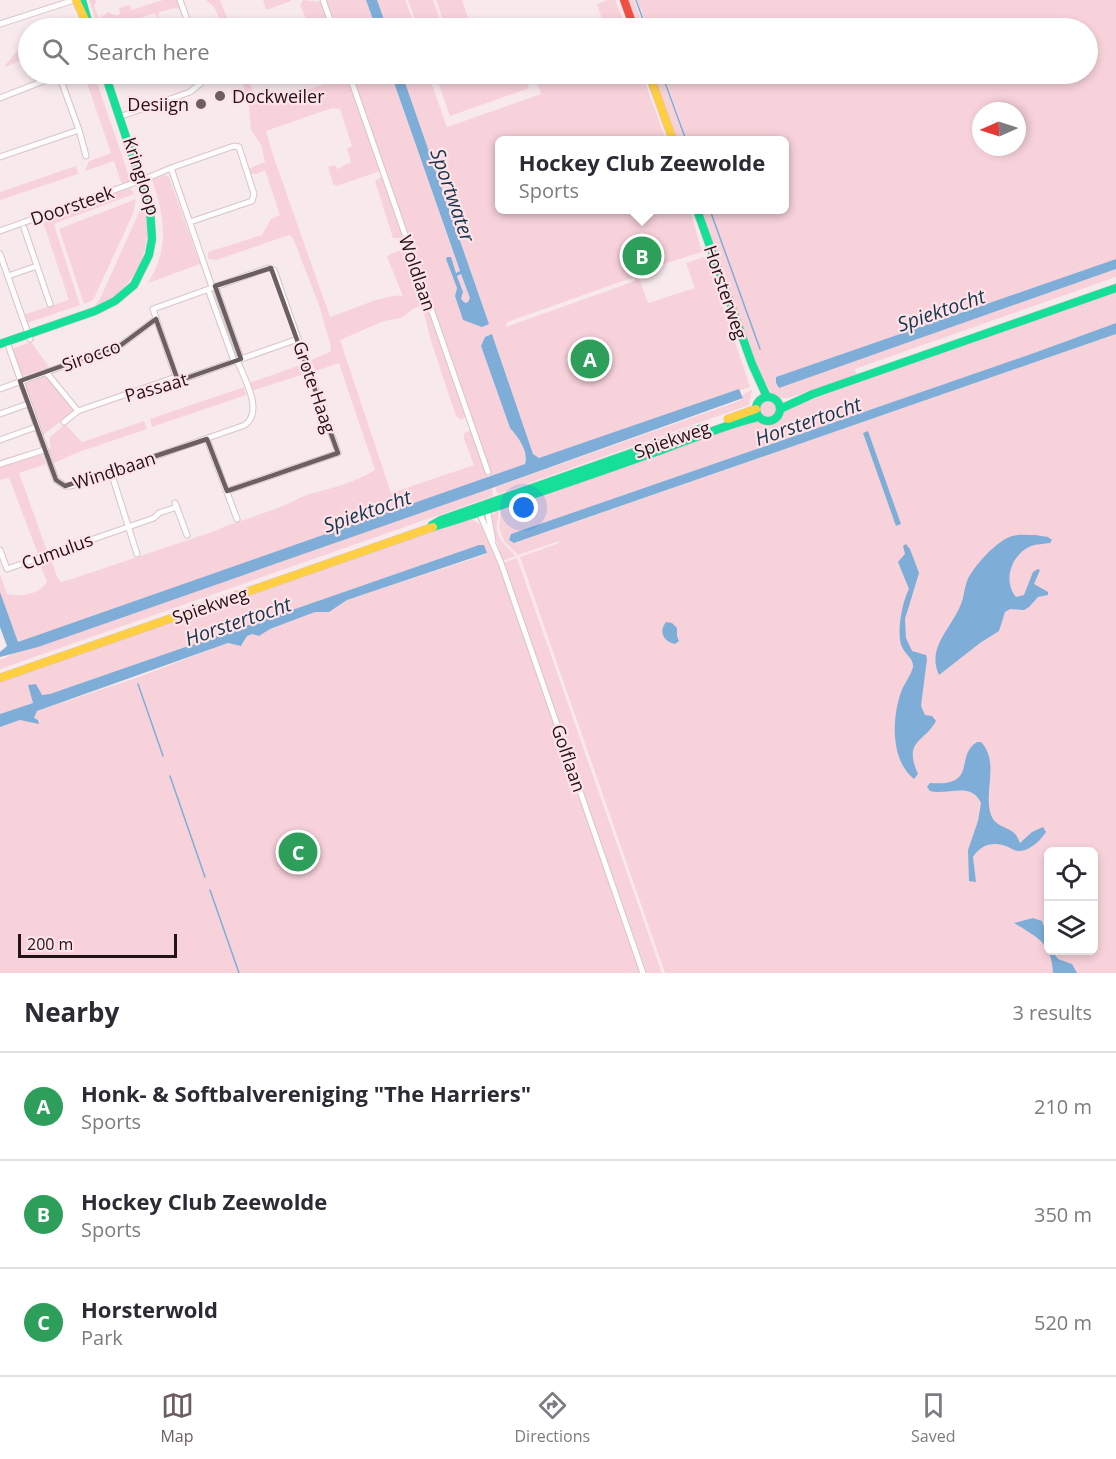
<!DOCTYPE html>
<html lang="en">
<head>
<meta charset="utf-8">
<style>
	body { margin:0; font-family:"Open Sans",sans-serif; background:#f2f2f3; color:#2b2b33 }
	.controls { position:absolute; right:18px; bottom:18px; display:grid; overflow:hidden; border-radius:9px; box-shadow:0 3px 9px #0003 }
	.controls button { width:54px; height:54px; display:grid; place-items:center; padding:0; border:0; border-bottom:2px solid #e1e1e2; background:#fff; color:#2b2b33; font:30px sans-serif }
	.compass { position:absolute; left:972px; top:102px; width:54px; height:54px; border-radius:50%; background:#fff; box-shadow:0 3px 9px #0003; rotate:267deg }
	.scale { position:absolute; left:18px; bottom:15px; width:159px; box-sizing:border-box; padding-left:6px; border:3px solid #221317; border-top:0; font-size:16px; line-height:21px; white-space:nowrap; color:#221317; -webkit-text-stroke:4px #fee3e8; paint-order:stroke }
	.you { position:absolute; left:524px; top:508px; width:21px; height:21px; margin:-15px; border:4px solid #fff; border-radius:50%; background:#1a73e8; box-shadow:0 0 0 9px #1a73e833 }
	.badge { display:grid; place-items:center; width:39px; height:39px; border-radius:50%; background:#6d5e62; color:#fff; font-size:20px; font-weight:700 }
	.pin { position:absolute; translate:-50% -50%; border:3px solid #fff; box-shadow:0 2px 6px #0006 }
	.popup { position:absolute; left:495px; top:136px; width:294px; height:78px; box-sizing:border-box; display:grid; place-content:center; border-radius:9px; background:#fff; filter:drop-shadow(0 2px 4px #0005); font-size:20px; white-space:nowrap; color:#7c7c81 }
	.popup b { font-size:22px; color:#2b2b33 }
	.popup::after { content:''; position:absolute; left:50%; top:100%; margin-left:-12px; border:12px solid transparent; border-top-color:#fff }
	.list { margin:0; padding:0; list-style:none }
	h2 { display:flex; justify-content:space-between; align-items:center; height:78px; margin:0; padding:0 24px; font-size:26px }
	h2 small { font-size:20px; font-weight:400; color:#7c7c81 }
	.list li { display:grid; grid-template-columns:39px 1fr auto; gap:18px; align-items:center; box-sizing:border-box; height:108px; padding:0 24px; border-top:2px solid #e1e1e2 }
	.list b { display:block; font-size:22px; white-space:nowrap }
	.list p { margin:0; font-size:20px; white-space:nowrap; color:#7c7c81 }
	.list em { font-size:20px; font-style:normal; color:#7c7c81 }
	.icon { flex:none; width:33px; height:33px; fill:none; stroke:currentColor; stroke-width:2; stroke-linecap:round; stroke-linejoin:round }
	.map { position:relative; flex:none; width:1116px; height:973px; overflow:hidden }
	.search { position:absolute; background:#fff; box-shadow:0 3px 9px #0003; left:18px; right:18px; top:18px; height:66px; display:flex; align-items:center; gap:15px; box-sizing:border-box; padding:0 21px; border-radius:33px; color:#7c7c81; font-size:22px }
	.sheet { height:402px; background:#fff }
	nav { display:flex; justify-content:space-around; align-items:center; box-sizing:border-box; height:84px; border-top:2px solid #e1e1e2; background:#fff; font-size:16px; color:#7c7c81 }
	nav a { display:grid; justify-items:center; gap:3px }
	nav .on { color:#6d5e62 }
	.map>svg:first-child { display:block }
</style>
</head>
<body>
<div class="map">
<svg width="1116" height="973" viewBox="0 0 1116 973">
	<rect width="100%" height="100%" fill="#f8e9ec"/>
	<!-- green -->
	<path fill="#f8d2da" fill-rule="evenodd" d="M89 0H97L94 6 99 19 108 12 116 16 120 14 119 8 130 5 131 10 163 0H177L180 9 175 8 159 12 158 19 155 13 127 22 126 28H99Z
		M206 0H220L231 28H224L214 7Z
		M263 0H291V1L266 10Z
		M303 0 321 2 330 28H310L300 5Z
		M325 0H366L376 28H335Z
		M376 0H405L416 28H387Z
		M408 0H433L443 28H418Z
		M436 0H462L469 21 446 28Z
		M608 0H615L626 28H605L597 4Z
		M627 0H634L644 28H637Z
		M637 0H1116V259L776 377V383L779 387 1116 269V277L855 369 856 375 788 398H779L772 395 755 363 700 210H784V140H676L652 74H661L685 135 664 74H1088V28H648ZM981 111H1017V147H981Z
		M28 48V58L4 67 17 51Z
		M84 74H94L131 182 122 185 114 161 85 171 89 161 111 153Z
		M240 74H246L258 104 263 105 322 85 324 82 323 74H346L380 171 337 186 333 184 328 167 335 165 337 169 351 162 347 149 352 146 340 109 332 108 266 131 273 155 330 317C346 312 390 292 403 296L387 257 390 254 405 249 409 253 467 416 461 420 456 416 431 341 422 305 413 309 401 318 384 321 340 340 391 493 474 465 464 439V433L472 430 488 478 18 643 0 592V575L7 594C21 597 38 595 47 582L38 559 50 557 57 577 61 582 72 579 215 531C238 520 262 515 285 505 293 502 301 496 310 494 332 488 354 483 375 470L339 363 316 371 311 362 313 359 330 352 331 347 320 308 293 238 289 235 216 260 208 259V252L262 235 271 219 280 215 265 170 257 174H249L248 169 265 162 261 145 251 130 249 107Z
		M351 74H391L460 272 456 273 451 257 457 289 455 296 463 320 489 324 402 74H428L447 127 541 94 534 74H642L666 140H500V210H690L702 252 641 271 642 274 638 276 648 303 695 288 686 263 704 257 710 266 750 387 539 458 533 454 493 336 485 337 481 346 510 428C518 437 535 457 521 467L491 477ZM634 277 635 281 506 327 507 322Z
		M435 74H524L529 88 450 116Z
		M76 166 78 174 0 200V192Z
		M165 175 169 177 200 264 148 283C170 247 165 218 152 180Z
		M382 177 384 180 404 238H393L375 181Z
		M131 188 134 194 56 223 54 225 80 305 27 323 23 315 69 300 42 219Z
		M136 199 133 214 93 300 84 304 59 229Z
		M144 201C156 244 137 291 94 307L100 299Z
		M461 274 470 298 468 302 465 303 461 299 463 294 457 275Z
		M1116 291V323L1034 353 511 534 509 540 515 543 1116 334V973H665L520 557 559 543V541L518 555 504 541 499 527 501 508 707 434 756 420C776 431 776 418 788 408ZM1048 852H1094V950H1048Z
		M31 342 49 367 21 377 11 349Z
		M304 364 307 373 252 391 249 383Z
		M45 375 75 410 42 436 23 383Z
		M244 387 246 395 152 427 150 419Z
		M752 390 749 405 498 494 495 487 739 401 743 398V394Z
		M758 410a9 9 0 1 1 18 0a9 9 0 1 1-18 0Z
		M144 421 147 429 76 453 52 464 48 451 51 447 49 438 65 424 82 442Z
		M42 454 46 464 19 473 47 551 38 554 10 480 8 478 0 480V467Z
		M492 488 493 496 0 669V660L15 653Z
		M499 510C499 516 496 523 497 529 499 542 508 547 516 556L502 561 492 521V515Z
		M471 519 480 524 497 561 641 973H0V727L20 720 34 718 37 711 136 678 217 647 228 643 239 645 243 644 247 636 252 634 259 636 270 629 315 612 334 609 347 600 487 554 479 545 46 696 39 693 36 684 29 685 33 703 0 714V681L425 532Z
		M517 558 662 973H647L503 563Z"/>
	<!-- water -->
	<path fill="#7eaed7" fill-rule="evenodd" d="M366 0H377L387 28H376Z
		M391 74H402L489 324 482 327 463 320 455 296 457 288 446 259 447 257H451L456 273 460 271ZM461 274 470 298 468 302 465 303 461 299 463 292 457 276Z
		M1116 259V269L779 388 776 383V377Z
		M1116 323V334L514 543 509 540 511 534 1034 353Z
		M492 334 533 454 539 458 739 389 743 398 492 488 38 647 0 657V652L7 646 0 627V592L18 642 525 464C529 451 518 437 510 428L481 346 485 337Z
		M868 431 901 524 896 526 863 433Z
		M1035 535 1048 537 1052 540 1050 543C1044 544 1037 544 1031 546 1012 554 1002 580 1016 597L1024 595 1033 572 1038 569 1040 570 1034 584 1048 592V595L1038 597 1029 607 1024 610 1010 609 1005 612 999 631 980 643 939 675C926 647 952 628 961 604 964 597 964 589 967 581 973 567 996 541 1012 536 1019 534 1028 535 1035 535Z
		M906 544 910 549 919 573 905 619 906 638 912 651 926 655 927 659 921 706 925 715 932 716 936 721C924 743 903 740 918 774L914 779C890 760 892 718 901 692 904 684 911 675 913 667 914 659 905 654 902 647 896 634 902 602 909 589L898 562 905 554 903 546Z
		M479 545H484L487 553 347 600 329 612H315L270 629 259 636 252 634 247 636 241 646 228 643 37 711 34 718 38 720 39 724 20 720 0 727V714L33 703 28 685 36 684 42 695 50 694Z
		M666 622 672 623 677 628V636L679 641 675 644C664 642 658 632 666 622Z
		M977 742H981C1000 762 983 792 991 815 996 828 1009 826 1016 835 1018 838 1019 841 1020 843L1032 832 1043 827 1046 832C1041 840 1030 851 1019 851 1014 851 1011 848 1006 846 993 841 980 845 973 857L976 882 969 881 968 850 978 821 981 803C971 781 948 796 930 791L927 787 930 783C979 787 954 756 977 742Z
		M1033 918 1042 921 1048 938V950L1052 951 1058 959 1072 964 1077 973H1053C1052 942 1036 937 1014 923Z"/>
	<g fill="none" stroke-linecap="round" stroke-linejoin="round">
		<!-- stream -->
		<path stroke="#7eaed7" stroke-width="1.5" d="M636 0 646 28
			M662 74 686 140
			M710 210 760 349
			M138 684 163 756
			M170 776 205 877
			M210 890 239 973"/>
		<!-- street casing -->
		<g stroke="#d5c6c9" stroke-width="7">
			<path id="street" d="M180 0 190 28
				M323 0 333 28
				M0 24 74 0
				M349 74 488 472
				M0 98 59 75 79 130 0 157
				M119 117 190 92 202 82 204 74
				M79 130 86 156
				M171 168 234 146 239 147 254 194 252 201 190 222
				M24 228 50 304
				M0 231 145 179 171 168 212 287
				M0 254 30 339
				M8 276 37 266
				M215 286 241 359
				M208 289 234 361
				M7 342 56 480 65 486H71L245 425C264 411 244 378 237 360
				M46 372 78 411
				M176 377 153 309 268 268 274 270 338 453 227 491
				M0 389 121 345 156 319
				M0 414 28 404
				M64 422 78 411 176 377 184 379 298 339
				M207 439 237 519
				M0 440 36 427
				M0 464 44 450
				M111 472 137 554
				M175 503 187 535
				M487 509 493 541
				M479 512 501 563 643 973
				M0 550 7 569 154 518 159 513 177 507"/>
		</g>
		<!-- fast casing -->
		<g stroke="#d5c6c9" stroke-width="9">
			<path id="fast" d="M82 0 87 18
				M697 210 752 364 767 397
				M0 344 95 311 115 301 134 285 149 255 152 239 150 209 105 74
				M756 409a12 12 0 1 1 24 0a12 12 0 1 1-24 0Z
				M780 409 813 394 1116 288
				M432 525 441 520 705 427
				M433 527C509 504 584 477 659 451 692 439 724 425 758 417"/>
		</g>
		<!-- slow casing -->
		<g stroke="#d5c6c9" stroke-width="9">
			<path id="slow" d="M76 0 89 28
				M649 74 673 140
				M728 419 756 409
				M0 678 433 527"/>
		</g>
		<!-- jam casing -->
		<g stroke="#d5c6c9" stroke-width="9">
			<path id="jam" d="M624 0 634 28"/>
		</g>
		<!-- street -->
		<use href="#street" stroke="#fefcfc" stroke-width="5"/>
		<!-- fast -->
		<use href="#fast" stroke="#16e098" stroke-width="8"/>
		<!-- slow -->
		<use href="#slow" stroke="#ffcf43" stroke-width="8"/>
		<!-- jam -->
		<use href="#jam" stroke="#f24e42" stroke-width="8"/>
	</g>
	<!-- marked area -->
	<path fill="none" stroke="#6d5e62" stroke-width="4.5" stroke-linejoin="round" d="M271 268 338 453 227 491 207 439 65 486 56 480 20 381 121 345 156 319 178 381 241 359 215 286Z"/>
	<!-- markers -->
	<g fill="#6d5e62" stroke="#fee3e8" stroke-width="2">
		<circle cx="220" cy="96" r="6"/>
		<circle cx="201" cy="104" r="6"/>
	</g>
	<g text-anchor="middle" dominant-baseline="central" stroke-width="4.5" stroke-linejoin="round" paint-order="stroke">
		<!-- poi labels -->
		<g font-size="18" fill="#221317" stroke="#fee3e8" text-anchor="start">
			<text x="232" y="96">Dockweiler</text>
			<text x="189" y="104" text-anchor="end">Desiign</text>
		</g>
		<!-- street labels -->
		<g font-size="18" fill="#221317" stroke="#fee3e8">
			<text transform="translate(142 176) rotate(72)">Kringloop</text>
			<text transform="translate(72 205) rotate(-19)">Doorsteek</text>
			<text transform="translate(418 273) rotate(71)">Woldlaan</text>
			<text transform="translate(726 292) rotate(71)">Horsterweg</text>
			<text transform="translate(91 355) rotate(-20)">Sirocco</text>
			<text transform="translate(156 387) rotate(-16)">Passaat</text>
			<text transform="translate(315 387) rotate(71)">Grote Haag</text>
			<text transform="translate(672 439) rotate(-19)">Spiekweg</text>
			<text transform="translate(114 470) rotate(-18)">Windbaan</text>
			<text transform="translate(57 551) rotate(-20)">Cumulus</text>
			<text transform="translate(210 605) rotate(-19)">Spiekweg</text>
			<text transform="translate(569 758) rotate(71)">Golflaan</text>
		</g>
		<!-- water labels -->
		<g font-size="20" font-style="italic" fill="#16364e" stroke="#fee3e8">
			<text transform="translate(453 195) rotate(71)">Sportwater</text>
			<text transform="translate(941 310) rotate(-19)">Spiektocht</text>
			<text transform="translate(808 421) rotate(-19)">Horstertocht</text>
			<text transform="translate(367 511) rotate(-19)">Spiektocht</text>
			<text transform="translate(238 621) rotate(-19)">Horstertocht</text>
		</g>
	</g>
</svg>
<div class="controls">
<button><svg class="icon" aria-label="locate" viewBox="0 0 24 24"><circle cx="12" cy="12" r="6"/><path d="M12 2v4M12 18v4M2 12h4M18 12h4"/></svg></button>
<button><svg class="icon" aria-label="layers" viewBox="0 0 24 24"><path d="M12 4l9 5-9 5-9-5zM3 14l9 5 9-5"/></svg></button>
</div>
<svg class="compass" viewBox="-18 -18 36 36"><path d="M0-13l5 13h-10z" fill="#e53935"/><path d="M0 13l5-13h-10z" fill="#7c7c81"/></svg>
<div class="scale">200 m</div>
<div class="you"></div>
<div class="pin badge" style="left:590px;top:359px;background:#2e9e5b">A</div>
<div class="pin badge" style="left:642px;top:256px;background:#2e9e5b">B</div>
<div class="popup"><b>Hockey Club Zeewolde</b>Sports</div>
<div class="pin badge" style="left:298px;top:852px;background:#2e9e5b">C</div>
<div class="search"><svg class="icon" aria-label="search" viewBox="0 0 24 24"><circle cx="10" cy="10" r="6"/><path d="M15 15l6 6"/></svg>Search here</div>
</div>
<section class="sheet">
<h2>Nearby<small>3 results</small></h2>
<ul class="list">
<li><span class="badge" style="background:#2e9e5b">A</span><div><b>Honk- &amp; Softbalvereniging &quot;The Harriers&quot;</b><p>Sports</p></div><em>210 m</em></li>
<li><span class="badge" style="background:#2e9e5b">B</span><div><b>Hockey Club Zeewolde</b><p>Sports</p></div><em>350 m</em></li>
<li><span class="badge" style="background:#2e9e5b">C</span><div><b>Horsterwold</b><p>Park</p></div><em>520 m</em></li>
</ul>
</section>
<nav>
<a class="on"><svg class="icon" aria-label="map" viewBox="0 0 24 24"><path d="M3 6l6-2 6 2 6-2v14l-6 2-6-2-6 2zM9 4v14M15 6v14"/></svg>Map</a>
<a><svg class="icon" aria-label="directions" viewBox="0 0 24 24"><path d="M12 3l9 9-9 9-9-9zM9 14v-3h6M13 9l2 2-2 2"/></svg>Directions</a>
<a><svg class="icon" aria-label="saved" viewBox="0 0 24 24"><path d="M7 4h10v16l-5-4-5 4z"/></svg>Saved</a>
</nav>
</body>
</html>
